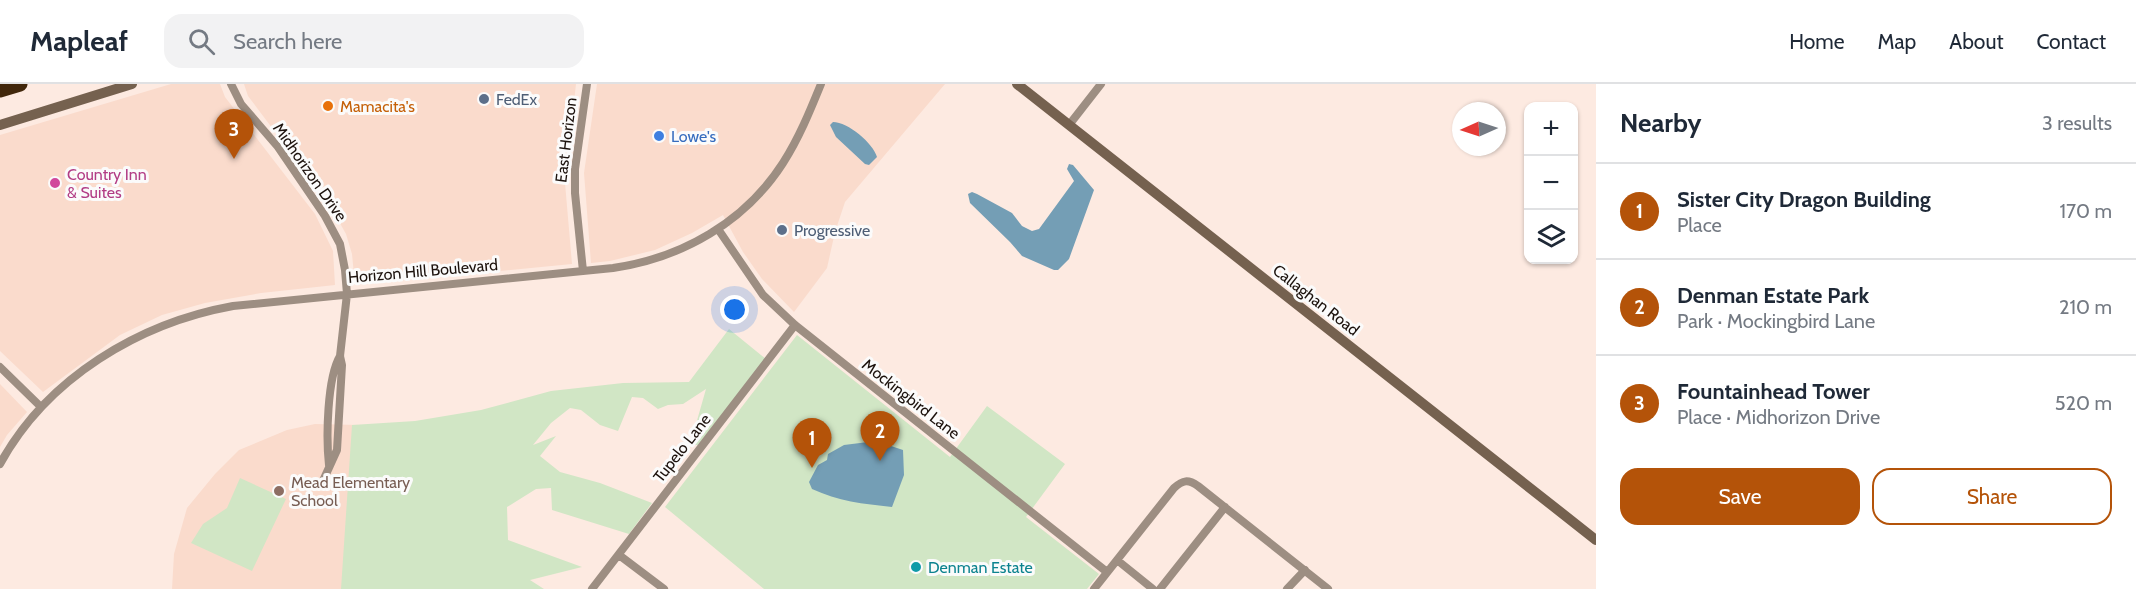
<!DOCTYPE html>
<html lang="en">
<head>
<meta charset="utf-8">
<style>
	body { margin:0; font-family:Cabin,sans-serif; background:#f2f2f3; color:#1f2937 }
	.controls { position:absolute; right:18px; top:18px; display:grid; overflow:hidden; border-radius:12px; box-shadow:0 2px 4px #0004 }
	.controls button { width:54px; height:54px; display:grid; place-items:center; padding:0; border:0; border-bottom:2px solid #e0e1e3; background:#fff; color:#1f2937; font:30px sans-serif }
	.compass { position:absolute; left:1452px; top:18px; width:54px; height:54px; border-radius:50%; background:#fff; box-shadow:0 2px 4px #0004; rotate:267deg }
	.you { position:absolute; left:735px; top:226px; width:21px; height:21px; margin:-15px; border:4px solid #fff; border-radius:50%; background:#1a73e8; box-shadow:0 0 0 9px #1a73e833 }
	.badge { display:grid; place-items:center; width:39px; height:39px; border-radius:50%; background:#b45309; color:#fff; font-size:20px; font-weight:700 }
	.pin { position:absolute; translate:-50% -50px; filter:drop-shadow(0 2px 3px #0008) }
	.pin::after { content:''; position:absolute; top:32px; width:21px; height:18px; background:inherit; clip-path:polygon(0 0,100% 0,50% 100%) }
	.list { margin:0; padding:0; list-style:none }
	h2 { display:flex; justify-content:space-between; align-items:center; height:78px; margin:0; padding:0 24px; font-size:26px }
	h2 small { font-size:20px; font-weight:400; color:#747a83 }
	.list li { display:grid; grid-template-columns:39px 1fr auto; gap:18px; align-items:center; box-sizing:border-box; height:96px; padding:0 24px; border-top:2px solid #e0e1e3 }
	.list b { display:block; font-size:22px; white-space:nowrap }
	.list p { margin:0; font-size:20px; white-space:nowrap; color:#747a83 }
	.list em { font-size:20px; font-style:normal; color:#747a83 }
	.actions { display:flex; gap:12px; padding:18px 24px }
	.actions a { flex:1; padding:14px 0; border:2px solid #b45309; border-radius:18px; text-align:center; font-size:21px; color:#b45309 }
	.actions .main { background:#b45309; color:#fff }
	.icon { flex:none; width:33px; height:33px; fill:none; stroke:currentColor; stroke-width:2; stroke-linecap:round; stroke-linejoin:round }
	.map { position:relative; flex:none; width:1596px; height:505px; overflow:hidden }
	header { display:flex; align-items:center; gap:36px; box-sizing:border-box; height:84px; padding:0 30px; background:#fff; border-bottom:2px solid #e0e1e3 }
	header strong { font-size:28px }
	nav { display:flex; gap:33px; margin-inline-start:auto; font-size:21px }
	.search { width:420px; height:54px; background:#f2f2f3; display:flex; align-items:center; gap:15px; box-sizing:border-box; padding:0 21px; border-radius:18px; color:#747a83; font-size:22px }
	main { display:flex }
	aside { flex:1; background:#fff }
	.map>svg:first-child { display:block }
</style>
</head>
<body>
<header>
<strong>Mapleaf</strong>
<div class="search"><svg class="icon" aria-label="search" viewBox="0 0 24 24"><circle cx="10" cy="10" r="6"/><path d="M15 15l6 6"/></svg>Search here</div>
<nav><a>Home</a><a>Map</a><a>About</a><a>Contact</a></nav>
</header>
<main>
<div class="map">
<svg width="1596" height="505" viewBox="0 0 1596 505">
	<rect width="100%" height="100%" fill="#fdeae1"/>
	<!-- built -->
	<path fill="#fadbcc" d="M171 0H220L225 13 315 130 333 167 335 201 261 209 205 219 162 231 120 251 43 308 0 267V51Z
		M244 0H576L565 99 572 180 355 201 352 170 346 150 328 118 248 12Z
		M597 0H945L845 118 835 148 827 184 794 228 762 195 743 168 723 131 692 149 655 166 610 177 591 179 584 89Z
		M0 300 27 328 7 351 0 363Z
		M315 340 359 341 351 505H172L174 470 187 424 215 390 239 366 287 346Z"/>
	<!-- green -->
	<path fill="#d1e6c5" d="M729 245 766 275 698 361H690L706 305 683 320 668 321 658 325 643 314 632 313 618 347 600 341 581 326 570 324 551 339 533 361 556 352 540 372 560 388 600 399 652 419 629 450 552 426 551 404 536 405 507 423 508 456 582 483 530 496 544 505H341L352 341 415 337 481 326 551 307 623 299 689 298Z
		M797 251 950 373 987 322 1065 380 1026 433 1099 490 1087 505H764L665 423Z
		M240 394 286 415 252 487 191 459 203 440 227 424Z"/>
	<!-- water -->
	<path fill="#749eb5" d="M833 38C848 38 873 59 877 73L869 81 865 80 836 53 830 41Z
		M1069 80 1073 81 1094 106 1069 175 1058 186H1054L1022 172 1010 158 970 119 968 110 972 108 977 110 1012 129 1022 142 1032 147 1039 145 1074 97 1067 85Z
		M876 357 903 366 904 391 892 423C863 420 838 417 812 405L809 398 818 381 827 376 828 370 844 361Z"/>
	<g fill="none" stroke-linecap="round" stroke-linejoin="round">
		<!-- minor -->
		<path stroke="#9d8e82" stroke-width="8" d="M231 0 241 20 278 63 325 132 340 160 345 186 347 210 340 272 342 281 337 366 322 399
			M1069 41 1101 0
			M718 145 763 211 795 241 1107 488
			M583 187 575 109V85L587 0
			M0 283 41 323
			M0 380C47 294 139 239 233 222L613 184C682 174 745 138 783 79 799 54 810 27 821 0
			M329 381C326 354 327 294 340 272
			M619 471 664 505
			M1117 476 1153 505
			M592 505 795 241
			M1094 505 1174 404C1183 396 1188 395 1198 402L1328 505
			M1160 505 1225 423
			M1287 505 1305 486"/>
		<!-- secondary -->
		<path stroke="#75614f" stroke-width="10" d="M1017 0 1596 456
			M0 41 132 0"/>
		<!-- motorway -->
		<path stroke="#41270b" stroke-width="15" d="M0 6 20 0"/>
	</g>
	<!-- markers -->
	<g fill="#5c6f8a" stroke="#fbfbfb" stroke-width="2">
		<circle cx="484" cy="15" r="6"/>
		<circle cx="782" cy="146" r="6"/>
	</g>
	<circle fill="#e8710a" stroke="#fbfbfb" stroke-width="2" cx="328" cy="22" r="6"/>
	<circle fill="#3f7fe0" stroke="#fbfbfb" stroke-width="2" cx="659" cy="52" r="6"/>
	<circle fill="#d1479c" stroke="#fbfbfb" stroke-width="2" cx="55" cy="99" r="6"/>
	<circle fill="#8d6e63" stroke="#fbfbfb" stroke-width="2" cx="279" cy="407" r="6"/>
	<circle fill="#0f9aa8" stroke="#fbfbfb" stroke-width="2" cx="916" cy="483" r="6"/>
	<g text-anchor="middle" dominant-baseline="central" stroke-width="6" stroke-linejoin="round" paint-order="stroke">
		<!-- service labels -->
		<g font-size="16" fill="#4e5e75" stroke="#fbfbfb" text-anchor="start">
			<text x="496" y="15">FedEx</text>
			<text x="794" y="146">Progressive</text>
		</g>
		<!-- food labels -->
		<g font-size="16" fill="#c56008" stroke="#fbfbfb" text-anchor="start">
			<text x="340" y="22">Mamacita's</text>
		</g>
		<!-- shop labels -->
		<g font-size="16" fill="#366cbe" stroke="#fbfbfb" text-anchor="start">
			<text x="671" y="52">Lowe's</text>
		</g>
		<!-- street labels -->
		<g font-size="16" fill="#1c120d" stroke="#fbfbfb">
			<text transform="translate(566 56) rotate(-83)">East Horizon</text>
			<text transform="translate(310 88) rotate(55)">Midhorizon Drive</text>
			<text transform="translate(423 187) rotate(-5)">Horizon Hill Boulevard</text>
			<text transform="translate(1316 216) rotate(38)">Callaghan Road</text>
			<text transform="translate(911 315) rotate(38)">Mockingbird Lane</text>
			<text transform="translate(682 364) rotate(-52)">Tupelo Lane</text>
		</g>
		<!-- hotel labels -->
		<g font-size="16" fill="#b23c85" stroke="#fbfbfb" text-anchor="start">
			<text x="67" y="90">Country Inn<tspan x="67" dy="18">&amp; Suites</tspan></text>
		</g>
		<!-- education labels -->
		<g font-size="16" fill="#785e54" stroke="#fbfbfb" text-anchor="start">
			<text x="291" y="398">Mead Elementary<tspan x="291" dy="18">School</tspan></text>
		</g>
		<!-- culture labels -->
		<g font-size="16" fill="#0d838f" stroke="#fbfbfb" text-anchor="start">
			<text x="928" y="483">Denman Estate</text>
		</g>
	</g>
</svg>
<div class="controls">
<button>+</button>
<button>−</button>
<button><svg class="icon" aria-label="layers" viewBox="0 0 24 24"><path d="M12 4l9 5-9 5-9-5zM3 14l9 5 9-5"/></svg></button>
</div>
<svg class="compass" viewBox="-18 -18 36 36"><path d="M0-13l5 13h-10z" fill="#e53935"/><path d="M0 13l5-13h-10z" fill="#747a83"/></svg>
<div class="you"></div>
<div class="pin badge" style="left:812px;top:384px">1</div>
<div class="pin badge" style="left:880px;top:377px">2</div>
<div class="pin badge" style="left:234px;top:75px">3</div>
</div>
<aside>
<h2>Nearby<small>3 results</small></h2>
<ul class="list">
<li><span class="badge">1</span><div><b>Sister City Dragon Building</b><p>Place</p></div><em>170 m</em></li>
<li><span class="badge">2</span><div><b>Denman Estate Park</b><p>Park · Mockingbird Lane</p></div><em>210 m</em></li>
<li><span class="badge">3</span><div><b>Fountainhead Tower</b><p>Place · Midhorizon Drive</p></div><em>520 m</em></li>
</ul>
<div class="actions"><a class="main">Save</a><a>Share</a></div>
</aside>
</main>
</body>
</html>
